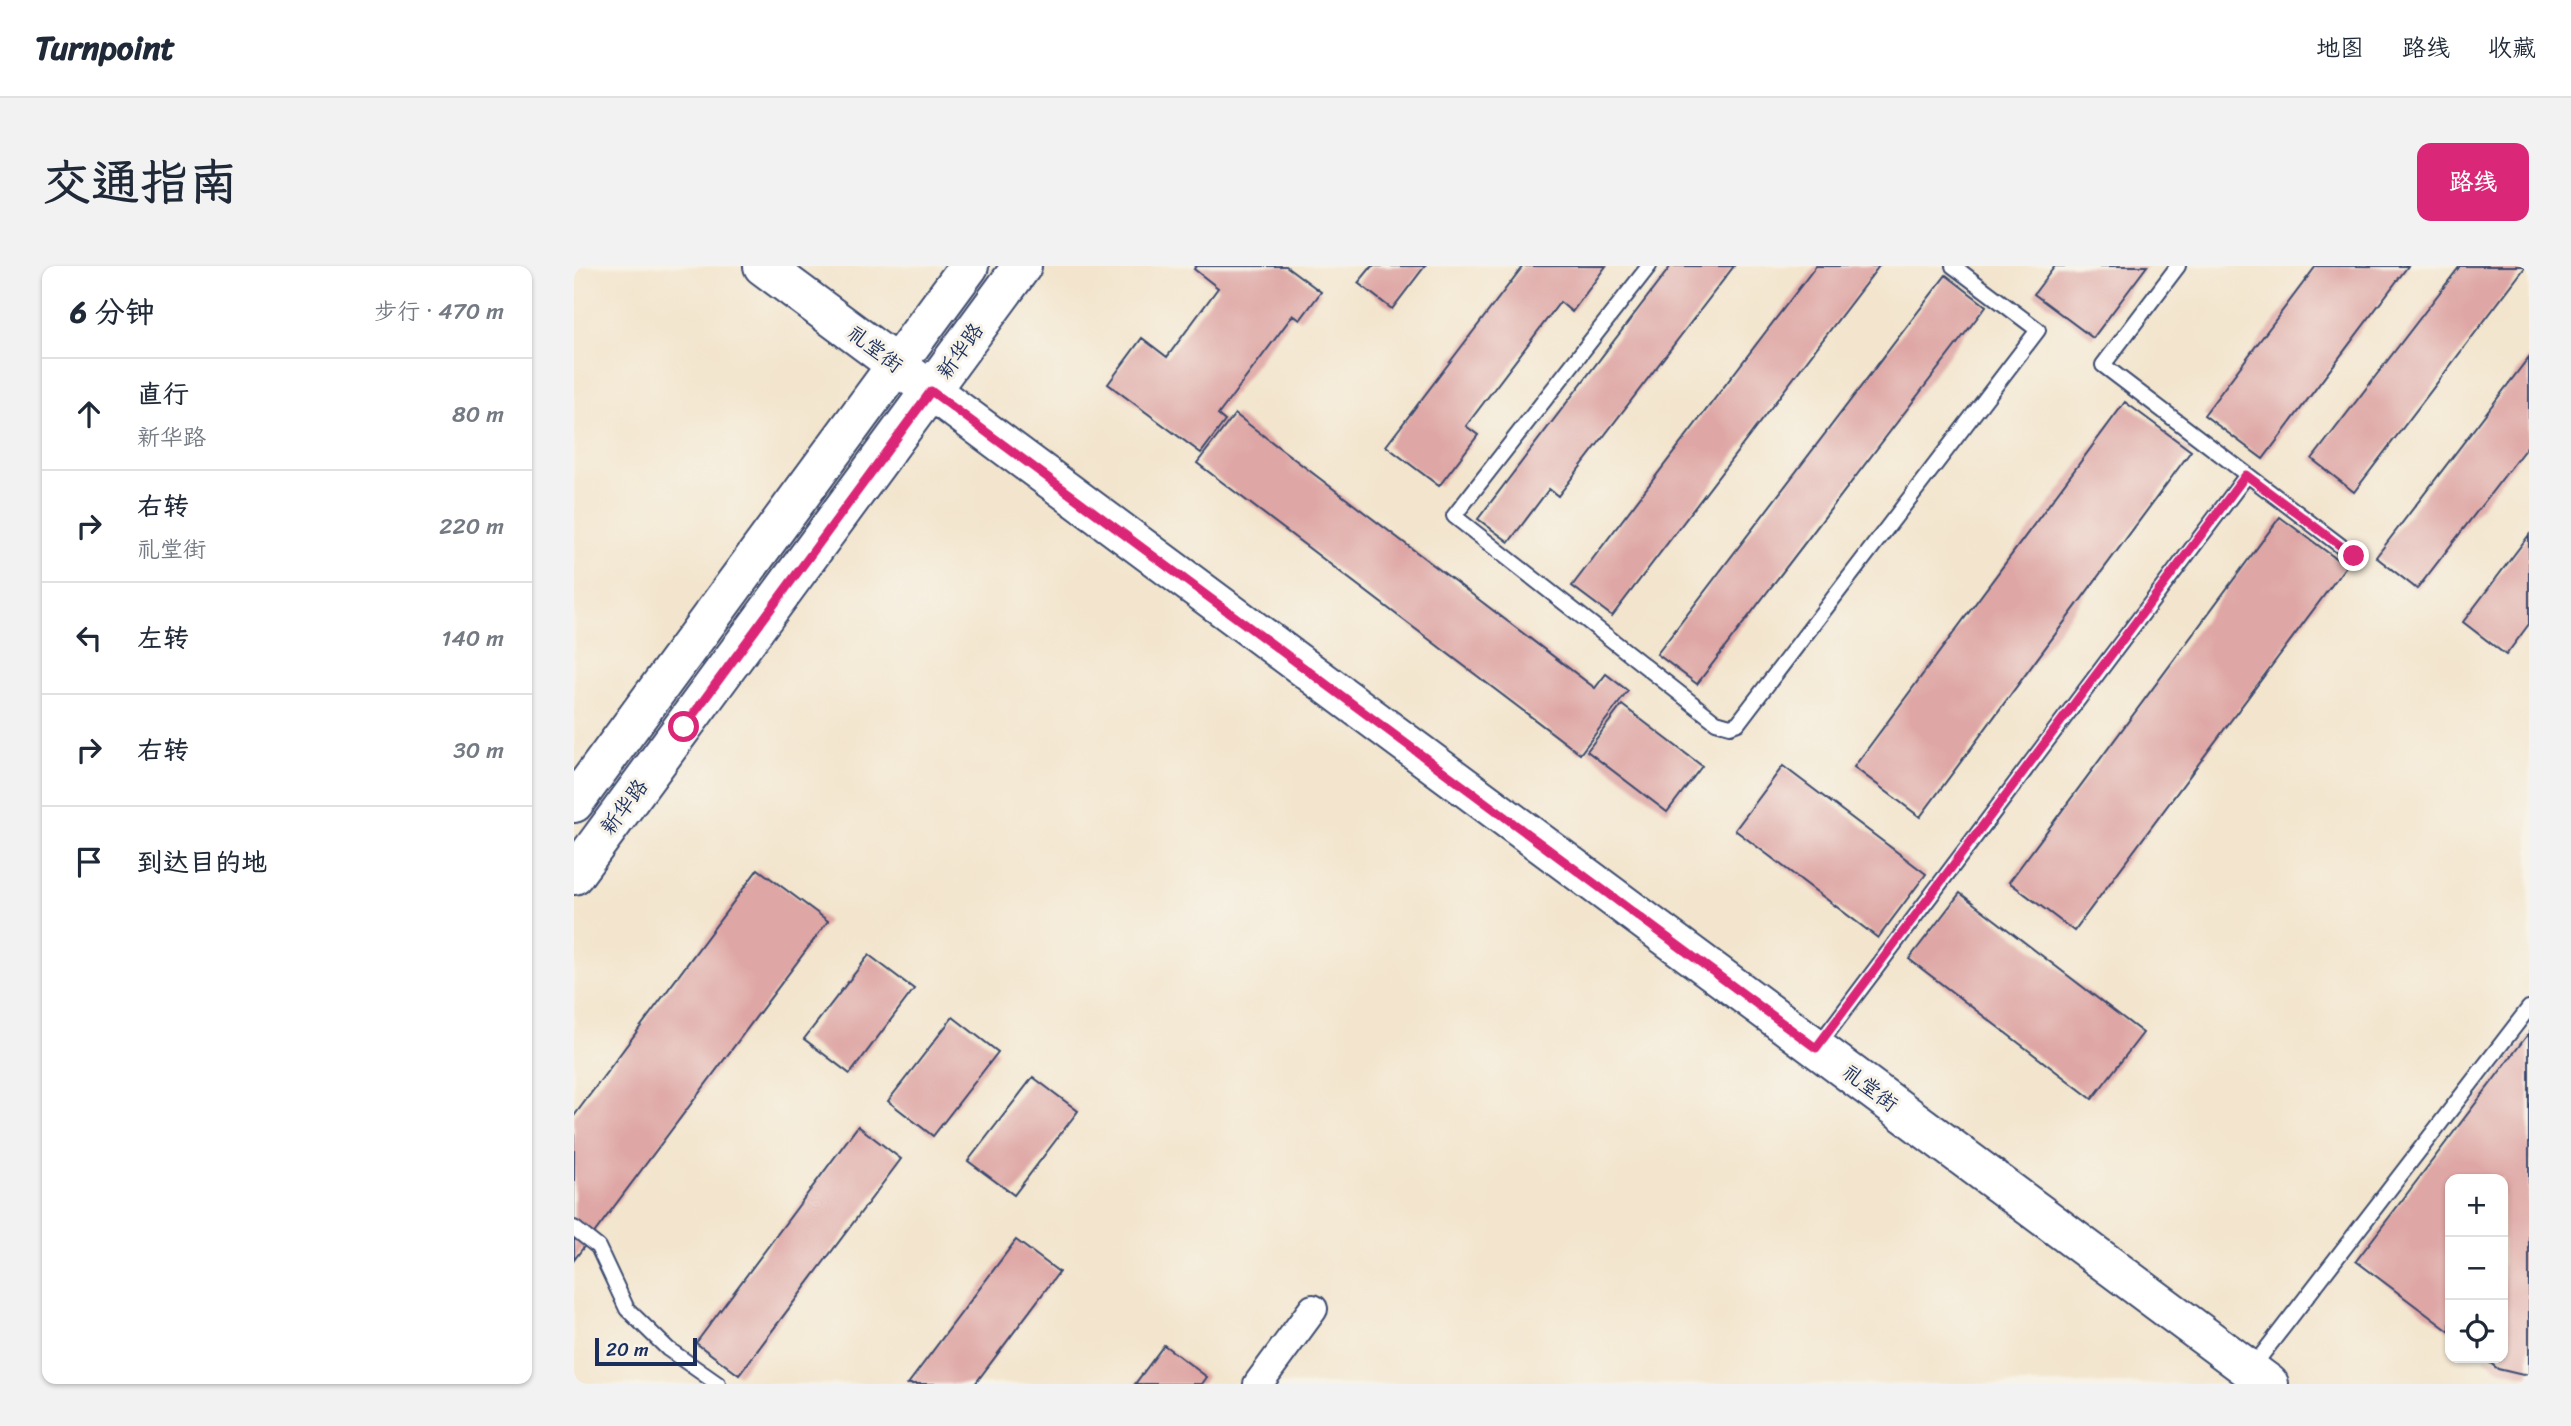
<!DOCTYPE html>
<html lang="zh">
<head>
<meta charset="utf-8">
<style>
	body { margin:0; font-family:Sriracha,"LXGW WenKai TC",sans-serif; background:#f2f2f3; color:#1f2937 }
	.controls { position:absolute; right:21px; bottom:21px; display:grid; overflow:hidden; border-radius:14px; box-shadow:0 2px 5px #0004 }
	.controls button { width:63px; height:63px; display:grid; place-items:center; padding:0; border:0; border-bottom:2px solid #e0e1e3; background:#fff; color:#1f2937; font:35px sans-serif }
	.scale { position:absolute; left:21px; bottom:18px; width:102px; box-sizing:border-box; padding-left:7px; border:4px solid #1b2f5e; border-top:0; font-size:19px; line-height:24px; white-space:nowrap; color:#1b2f5e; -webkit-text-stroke:5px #f7f3e8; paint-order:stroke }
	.stop { position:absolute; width:21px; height:21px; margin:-16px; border:5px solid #db2777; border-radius:50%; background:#fff }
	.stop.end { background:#db2777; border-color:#fff; box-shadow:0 2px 7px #0008 }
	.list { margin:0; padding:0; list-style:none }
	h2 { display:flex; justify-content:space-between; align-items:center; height:91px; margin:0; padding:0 28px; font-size:30px }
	h2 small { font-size:23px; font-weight:400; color:#747a83 }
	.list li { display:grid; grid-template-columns:46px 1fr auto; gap:21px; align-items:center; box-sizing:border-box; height:112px; padding:0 28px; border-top:2px solid #e0e1e3 }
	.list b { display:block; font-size:26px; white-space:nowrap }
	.list p { margin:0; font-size:23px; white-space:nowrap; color:#747a83 }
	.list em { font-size:23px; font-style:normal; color:#747a83 }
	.icon { flex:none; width:38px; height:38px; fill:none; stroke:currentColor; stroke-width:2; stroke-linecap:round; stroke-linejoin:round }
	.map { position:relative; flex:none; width:1955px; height:1118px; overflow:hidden; border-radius:14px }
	header { display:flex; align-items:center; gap:42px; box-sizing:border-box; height:98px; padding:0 35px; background:#fff; border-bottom:2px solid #e0e1e3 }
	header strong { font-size:33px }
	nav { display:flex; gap:38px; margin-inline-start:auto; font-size:24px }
	.intro { display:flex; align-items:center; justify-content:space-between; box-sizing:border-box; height:168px; padding:0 42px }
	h1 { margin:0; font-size:49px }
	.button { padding:18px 32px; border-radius:14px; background:#db2777; color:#fff; font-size:24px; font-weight:700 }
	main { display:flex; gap:42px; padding:0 42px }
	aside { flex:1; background:#fff; border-radius:14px; box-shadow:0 2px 5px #0004 }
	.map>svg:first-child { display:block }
</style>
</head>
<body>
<header>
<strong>Turnpoint</strong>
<nav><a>地图</a><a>路线</a><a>收藏</a></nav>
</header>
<div class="intro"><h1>交通指南</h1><a class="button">路线</a></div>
<main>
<aside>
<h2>6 分钟<small>步行 · 470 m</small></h2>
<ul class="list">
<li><svg class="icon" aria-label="ahead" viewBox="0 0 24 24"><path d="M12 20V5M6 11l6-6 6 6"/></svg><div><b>直行</b><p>新华路</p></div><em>80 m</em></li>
<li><svg class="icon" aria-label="right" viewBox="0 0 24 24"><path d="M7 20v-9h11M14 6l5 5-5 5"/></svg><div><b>右转</b><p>礼堂街</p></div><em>220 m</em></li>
<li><svg class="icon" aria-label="left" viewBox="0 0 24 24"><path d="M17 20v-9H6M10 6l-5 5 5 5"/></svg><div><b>左转</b></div><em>140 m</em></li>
<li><svg class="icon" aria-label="right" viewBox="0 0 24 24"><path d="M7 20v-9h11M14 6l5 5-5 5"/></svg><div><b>右转</b></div><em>30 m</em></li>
<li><svg class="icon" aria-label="arrive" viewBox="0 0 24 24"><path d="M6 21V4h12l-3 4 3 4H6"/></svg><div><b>到达目的地</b></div></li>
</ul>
</aside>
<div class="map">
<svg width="1955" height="1118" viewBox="0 0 1955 1118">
	<rect width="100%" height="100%" fill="#f7f3e8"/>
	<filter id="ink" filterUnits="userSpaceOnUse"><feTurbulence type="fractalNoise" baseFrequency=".0143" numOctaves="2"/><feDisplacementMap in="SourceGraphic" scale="14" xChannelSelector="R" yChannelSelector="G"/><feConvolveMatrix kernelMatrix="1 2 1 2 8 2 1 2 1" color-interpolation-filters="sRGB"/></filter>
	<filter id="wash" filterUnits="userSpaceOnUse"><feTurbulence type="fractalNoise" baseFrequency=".00686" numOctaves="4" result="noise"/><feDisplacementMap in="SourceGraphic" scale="28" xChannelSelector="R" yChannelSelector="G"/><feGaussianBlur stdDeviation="1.57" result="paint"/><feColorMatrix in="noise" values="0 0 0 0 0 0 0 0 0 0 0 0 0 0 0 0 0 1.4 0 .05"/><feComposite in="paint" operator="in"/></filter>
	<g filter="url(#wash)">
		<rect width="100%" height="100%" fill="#f3e5cd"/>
		<g id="blocks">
			<!-- building -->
			<path fill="#dea6a4" d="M622 0H712L747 26 726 54 719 49 644 149 651 155 627 187 534 118 568 72 593 91 644 22 620 3Z
				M798 0H851L818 43 784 17Z
				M949 0H1032L998 46 986 36 892 160 904 169 865 220 812 180Z
				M1097 0H1160L984 230 975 223 935 276 904 253Z
				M1242 0H1305L1038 350 998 320Z
				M1481 0H1573L1519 72 1460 28Z
				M1742 0H1834L1689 193 1630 149Z
				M1886 0H1952L1780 226 1738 193Z
				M1372 9 1412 40 1123 418 1083 388Z
				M1955 91V178L1843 323 1802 291Z
				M1551 136 1617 185 1346 551 1280 501Z
				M661 148 1021 422 1032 408 1054 425 1006 488 623 197Z
				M1706 251 1772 300 1500 665 1435 616Z
				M1955 269V358L1932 389 1889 356Z
				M1048 439 1128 500 1093 546 1013 485Z
				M1209 500 1352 608 1304 672 1161 564Z
				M184 603 254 655 0 994V850Z
				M1386 627 1569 767 1518 833 1335 693Z
				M295 689 340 723 276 808 230 773Z
				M379 751 424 786 359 870 314 835Z
				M1955 767V1108L1949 1109 1924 1103 1910 1092H1929V913H1876V1066L1782 995Z
				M459 811 504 845 440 929 394 895Z
				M284 860 327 893 165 1109 122 1077Z
				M442 974 485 1006 401 1118H334Z
				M590 1079 633 1111 628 1118H561Z"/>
		</g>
	</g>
	<g filter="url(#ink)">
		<use href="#blocks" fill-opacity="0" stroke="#3b4a6f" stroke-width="2"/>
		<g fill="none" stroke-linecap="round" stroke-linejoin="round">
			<!-- lane casing -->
			<g stroke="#3b4a6f" stroke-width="18">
				<path id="lane" d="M1075 0 880 250 1142 456 1156 460 1164 457 1464 64 1379 0
					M1604 0 1529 99 1780 290
					M1243 781 1673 209
					M0 962 24 981 53 1043 94 1083 144 1118
					M1677 1103 1955 742"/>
			</g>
			<!-- street casing -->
			<g stroke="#3b4a6f" stroke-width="32">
				<path id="street" d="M684 1118 739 1043"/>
			</g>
			<!-- secondary casing -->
			<g stroke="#3b4a6f" stroke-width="42">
				<path id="secondary" d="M189 0 1695 1118
					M0 537 395 0
					M0 609 448 0"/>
			</g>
			<!-- lane -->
			<use href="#lane" stroke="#fff" stroke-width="14"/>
			<!-- street -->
			<use href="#street" stroke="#fff" stroke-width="28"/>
			<!-- secondary -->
			<use href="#secondary" stroke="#fff" stroke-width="38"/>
		</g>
	</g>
	<g fill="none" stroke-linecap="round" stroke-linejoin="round" filter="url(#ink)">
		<!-- route -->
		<path stroke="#db2777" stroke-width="9" d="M110 461 357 125 1242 782 1672 209 1780 290"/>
	</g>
	<g text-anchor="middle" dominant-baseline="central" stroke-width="6" stroke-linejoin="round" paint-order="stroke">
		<!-- street labels -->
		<g font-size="21" fill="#1b2f5e" stroke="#f7f3e8">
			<text transform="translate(301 83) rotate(37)">礼堂街</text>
			<text transform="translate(386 85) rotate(-54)">新华路</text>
			<text transform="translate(50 541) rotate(-53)">新华路</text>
			<text transform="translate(1296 822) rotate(37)">礼堂街</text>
		</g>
	</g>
</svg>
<div class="controls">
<button>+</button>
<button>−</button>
<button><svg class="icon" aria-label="locate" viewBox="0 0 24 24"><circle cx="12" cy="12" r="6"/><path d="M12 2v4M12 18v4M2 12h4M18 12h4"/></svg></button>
</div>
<div class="scale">20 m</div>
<div class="stop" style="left:110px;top:461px"></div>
<div class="stop end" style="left:1780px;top:290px"></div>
</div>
</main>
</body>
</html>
